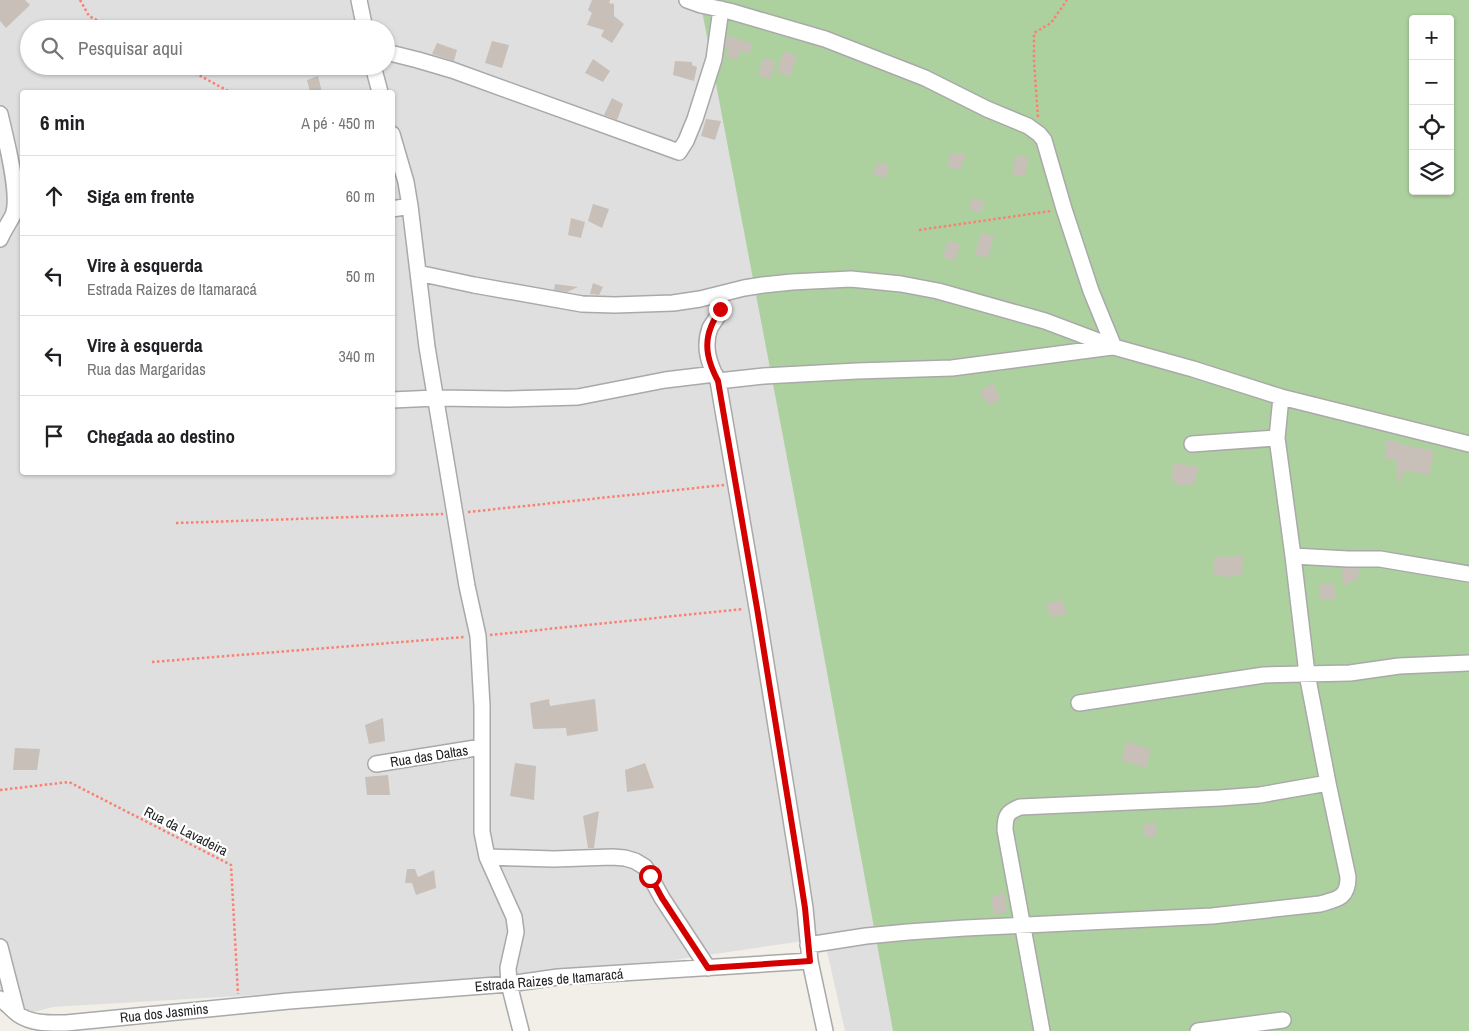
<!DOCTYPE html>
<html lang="pt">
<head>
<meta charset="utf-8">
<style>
	body { margin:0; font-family:"Archivo Narrow",sans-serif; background:#f2f2f2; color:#202124 }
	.controls { position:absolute; right:15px; top:15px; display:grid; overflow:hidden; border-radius:5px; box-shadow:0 1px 4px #0004 }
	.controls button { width:45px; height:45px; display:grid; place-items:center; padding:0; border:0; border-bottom:1px solid #e0e0e0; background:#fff; color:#202124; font:25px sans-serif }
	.stop { position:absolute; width:15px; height:15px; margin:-11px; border:4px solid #d40000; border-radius:50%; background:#fff }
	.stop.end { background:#d40000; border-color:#fff; box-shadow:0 1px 5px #0008 }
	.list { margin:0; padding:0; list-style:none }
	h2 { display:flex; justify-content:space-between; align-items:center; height:65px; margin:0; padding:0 20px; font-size:21px }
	h2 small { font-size:16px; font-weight:400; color:#757577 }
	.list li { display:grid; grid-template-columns:32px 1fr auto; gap:15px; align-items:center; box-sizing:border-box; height:80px; padding:0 20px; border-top:1px solid #e0e0e0 }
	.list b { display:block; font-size:19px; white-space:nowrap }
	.list p { margin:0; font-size:16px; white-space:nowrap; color:#757577 }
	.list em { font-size:16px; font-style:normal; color:#757577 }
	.icon { flex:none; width:28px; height:28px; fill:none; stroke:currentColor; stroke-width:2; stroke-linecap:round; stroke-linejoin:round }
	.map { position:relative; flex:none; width:1469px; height:1031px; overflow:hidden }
	.search { position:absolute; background:#fff; box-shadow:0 1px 4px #0004; left:20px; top:20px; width:375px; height:55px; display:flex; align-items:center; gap:12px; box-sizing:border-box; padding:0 18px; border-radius:28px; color:#757577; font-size:19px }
	.panel { position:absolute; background:#fff; box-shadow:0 1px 4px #0004; left:20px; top:90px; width:375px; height:385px; border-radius:5px }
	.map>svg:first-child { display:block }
</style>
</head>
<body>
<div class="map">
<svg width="1469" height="1031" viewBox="0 0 1469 1031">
	<rect width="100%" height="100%" fill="#f2efe9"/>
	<!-- residential -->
	<path fill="#e0dfdf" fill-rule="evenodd" d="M0 0H1469V1031H845L824 938 558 977 53 1007 12 1018 0 1010ZM1413 19H1450V191H1413ZM29 29H386V66H29ZM22 92H392V472H22Z"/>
	<!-- forest -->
	<path fill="#add19e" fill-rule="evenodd" d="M700 0H1469V1031H893L803 542ZM1413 19H1450V191H1413Z"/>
	<!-- building -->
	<path fill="#c7bfb8" d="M0 0H25L30 5 6 28 0 21Z
		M592 0H610L609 3 614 4V16L624 24 612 43 601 36 604 30 587 25 592 13 588 10Z
		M727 35 752 44 749 54 740 51 737 60 726 56 728 48 725 47Z
		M492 41 509 45 502 68 485 63Z
		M437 43 457 50 454 61 432 54Z
		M784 51 797 56 790 77 777 72Z
		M763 58 776 62 770 79 758 75Z
		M593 59 610 71 603 82 585 73Z
		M675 61 692 62V65L697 67 694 81 673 75Z
		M318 76 322 92H310L307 80Z
		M612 98 623 104 617 120 604 115Z
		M706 119 721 121 715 140 701 136Z
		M951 153H966L960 170 947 166Z
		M1016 155 1029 158 1024 177 1012 174Z
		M877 162 889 165 885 178 873 175Z
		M972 198 984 201 981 213 969 209Z
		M593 204 609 209 602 228 588 221Z
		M571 218 585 222 581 238 568 235Z
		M981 233 994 236 988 258 975 254Z
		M948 241 960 245 955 261 943 257Z
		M593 283 603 287 599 295 590 294Z
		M555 284 578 287 567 292 554 290Z
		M993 383 1000 400 989 405 979 392Z
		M1386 440 1400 442 1399 444 1434 451 1429 475 1405 471 1398 484 1396 460 1386 459Z
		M1174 463 1198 467 1195 483 1180 486 1171 480Z
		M1243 556 1242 575 1227 577 1214 574V557Z
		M1342 568H1359L1358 578 1343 586Z
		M1319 584H1334L1335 599 1319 600Z
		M1063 600 1066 615 1051 617 1045 603Z
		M549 699 550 706 595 699 598 731 567 736 566 728 533 729 530 703Z
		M383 718 385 741 369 744 365 725Z
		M1127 741 1151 750 1146 768 1121 760Z
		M15 748 40 749 37 770H13Z
		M515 763 536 766 534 800 510 796Z
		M645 763 654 788 627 792 625 770Z
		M388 775 390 795H367L365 777Z
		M599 811 594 848H588L583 816Z
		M1155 822V837H1145L1143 825Z
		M407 869H415L418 877 434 870 436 888 416 895 412 883H405Z
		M1004 892 1007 912 994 915 991 898Z"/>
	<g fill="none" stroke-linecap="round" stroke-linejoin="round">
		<!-- minor casing -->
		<g stroke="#a9a9a9" stroke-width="18">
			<path id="minor" d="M359 0 365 29
				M687 0 701 5 729 11 825 39 861 53 925 78 987 109 1028 126 1039 134 1044 140 1064 209 1091 291 1114 347
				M386 52 418 60 452 70 679 152 686 141 695 119 714 59 721 9
				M373 66 380 92
				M0 114C5 136 21 195 13 215 9 223 4 230 0 239
				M392 134 406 182 410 206 427 347 467 586 478 636 482 706V832L487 857 514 917 516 932 508 968 509 984 521 1031
				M392 209 410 206
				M418 273 474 285 582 304 615 305 673 303 700 299 744 288 763 285 792 282 851 279 901 284 938 291 1045 321 1114 347 1193 369 1281 397 1469 444
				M720 294C721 302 721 310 717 317 715 321 712 324 710 328 703 347 709 364 718 381L757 608 797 856 805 908 810 961 825 1031
				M718 381 764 376 857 371 952 368 1112 347
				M392 400 436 398 506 399 578 397 665 380 715 374
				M1192 444 1277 438
				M1293 556 1348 559H1380L1469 574
				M1079 703 1264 675 1350 673 1399 666 1469 663
				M376 764 482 747
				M487 857 554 859 612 857 625 858 635 861 645 867 662 898 708 968
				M808 945 866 936 908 932 965 928 1212 916 1320 904C1338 899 1348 898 1348 877L1328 783 1307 674 1293 556 1277 438 1281 397
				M0 947 17 1013
				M0 999C7 1003 12 1010 19 1015 33 1024 49 1023 66 1023L289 1001 509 984 558 977 810 961
				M1042 1031 1005 830C1005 816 1007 812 1020 807L1220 798 1260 795 1328 783
				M1198 1031 1283 1020"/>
		</g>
		<!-- path -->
		<path stroke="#fa8072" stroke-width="2.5" stroke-dasharray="2.5 2.5" stroke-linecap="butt" d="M80 0 89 16 113 29
			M182 66 230 92
			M1038 117 1034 61V33L1051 23 1067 0
			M919 230 1051 211
			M468 512 724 485
			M176 523 443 514
			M490 635 743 609
			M152 662 464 637
			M0 790 69 782 231 865 238 994"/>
		<!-- minor -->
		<use href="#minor" stroke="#fff" stroke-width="15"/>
	</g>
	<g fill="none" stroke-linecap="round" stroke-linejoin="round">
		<!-- route -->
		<path stroke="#d40000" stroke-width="6" d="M650 876 662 898 708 968 810 961 805 908 797 856 757 608 718 381C709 364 703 346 711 327 713 321 717 316 720 309"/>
	</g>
	<g text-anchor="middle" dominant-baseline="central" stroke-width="4.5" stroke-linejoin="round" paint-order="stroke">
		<!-- street labels -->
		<g font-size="14" fill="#222" stroke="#fff">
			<text transform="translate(429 756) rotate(-9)">Rua das Daltas</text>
			<text transform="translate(186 831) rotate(27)">Rua da Lavadeira</text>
			<text transform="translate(549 980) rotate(-5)">Estrada Raizes de Itamaracá</text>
			<text transform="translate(164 1013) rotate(-6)">Rua dos Jasmins</text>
		</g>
	</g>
</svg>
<div class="controls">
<button>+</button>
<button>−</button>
<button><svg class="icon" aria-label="locate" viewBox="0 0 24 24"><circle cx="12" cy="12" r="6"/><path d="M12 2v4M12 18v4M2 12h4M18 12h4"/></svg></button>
<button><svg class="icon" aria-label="layers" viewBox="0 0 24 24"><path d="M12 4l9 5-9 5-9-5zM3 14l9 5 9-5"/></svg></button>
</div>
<div class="stop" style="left:650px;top:876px"></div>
<div class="stop end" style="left:720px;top:309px"></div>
<div class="search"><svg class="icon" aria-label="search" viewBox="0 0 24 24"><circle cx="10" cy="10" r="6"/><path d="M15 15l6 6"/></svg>Pesquisar aqui</div>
<section class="panel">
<h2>6 min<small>A pé · 450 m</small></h2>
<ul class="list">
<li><svg class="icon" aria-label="ahead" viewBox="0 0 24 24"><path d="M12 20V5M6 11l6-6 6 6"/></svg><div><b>Siga em frente</b></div><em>60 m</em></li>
<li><svg class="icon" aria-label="left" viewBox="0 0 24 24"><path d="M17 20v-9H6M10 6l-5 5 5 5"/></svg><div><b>Vire à esquerda</b><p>Estrada Raizes de Itamaracá</p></div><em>50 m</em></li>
<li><svg class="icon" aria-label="left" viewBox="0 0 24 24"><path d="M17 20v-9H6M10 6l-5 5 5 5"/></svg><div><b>Vire à esquerda</b><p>Rua das Margaridas</p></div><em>340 m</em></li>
<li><svg class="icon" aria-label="arrive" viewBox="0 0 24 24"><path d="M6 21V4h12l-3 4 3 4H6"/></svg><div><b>Chegada ao destino</b></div></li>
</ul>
</section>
</div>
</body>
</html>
